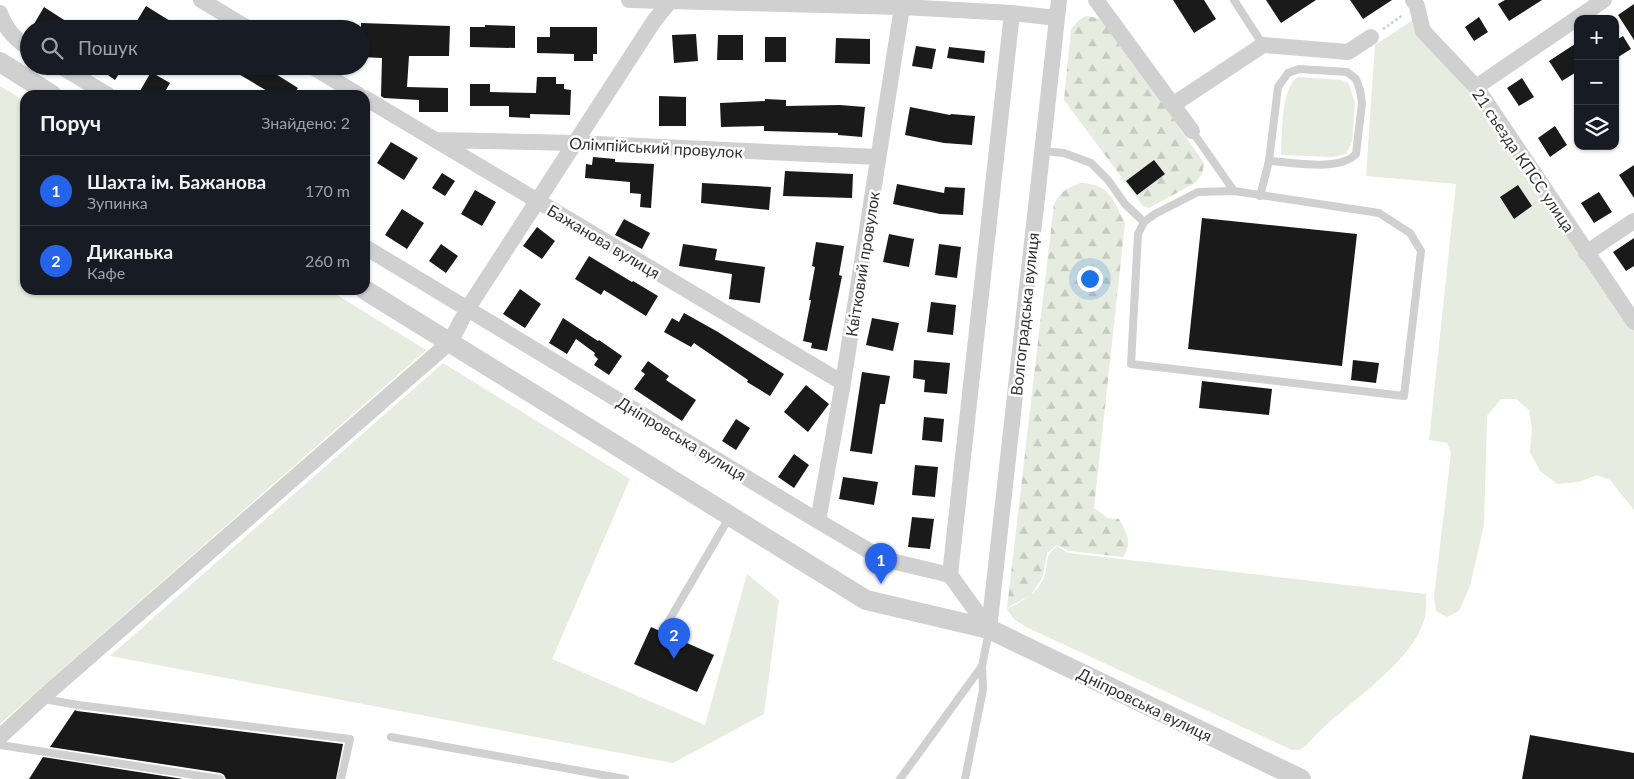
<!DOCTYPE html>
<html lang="uk">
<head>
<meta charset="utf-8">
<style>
	body { margin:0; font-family:Lato,sans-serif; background:#20242c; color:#f1f3f6 }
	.controls { position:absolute; right:15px; top:15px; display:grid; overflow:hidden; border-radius:10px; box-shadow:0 1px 4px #0004 }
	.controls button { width:45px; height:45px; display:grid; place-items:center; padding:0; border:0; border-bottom:1px solid #363941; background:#171b24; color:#f1f3f6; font:25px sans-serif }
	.you { position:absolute; left:1089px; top:278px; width:18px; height:18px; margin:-12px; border:4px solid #fff; border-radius:50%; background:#1a73e8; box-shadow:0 0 0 8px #1a73e833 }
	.badge { display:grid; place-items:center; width:32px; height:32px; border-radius:50%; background:#2563eb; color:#fff; font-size:16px; font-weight:700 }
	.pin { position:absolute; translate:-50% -41px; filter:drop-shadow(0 1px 2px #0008) }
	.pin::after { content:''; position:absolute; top:26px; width:18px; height:15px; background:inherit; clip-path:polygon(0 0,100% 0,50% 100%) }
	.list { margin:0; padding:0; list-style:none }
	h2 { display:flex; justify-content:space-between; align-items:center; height:65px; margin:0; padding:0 20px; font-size:21px }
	h2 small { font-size:16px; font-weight:400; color:#9ea1a6 }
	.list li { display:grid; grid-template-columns:32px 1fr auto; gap:15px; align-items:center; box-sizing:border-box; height:70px; padding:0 20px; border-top:1px solid #363941 }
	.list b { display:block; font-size:19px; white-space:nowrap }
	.list p { margin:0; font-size:16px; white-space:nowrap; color:#9ea1a6 }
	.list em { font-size:16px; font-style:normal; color:#9ea1a6 }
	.icon { flex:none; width:28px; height:28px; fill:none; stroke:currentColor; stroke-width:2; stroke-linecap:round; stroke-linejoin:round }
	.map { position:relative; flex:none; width:1634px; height:779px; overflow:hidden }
	.search { position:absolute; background:#171b24; box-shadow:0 1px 4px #0004; left:20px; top:20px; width:350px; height:55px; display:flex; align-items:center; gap:12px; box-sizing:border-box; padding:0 18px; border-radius:28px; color:#9ea1a6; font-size:19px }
	.panel { position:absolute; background:#171b24; box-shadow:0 1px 4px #0004; left:20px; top:90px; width:350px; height:205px; border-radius:15px }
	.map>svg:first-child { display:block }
</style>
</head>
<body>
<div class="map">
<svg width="1634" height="779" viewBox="0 0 1634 779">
	<defs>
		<pattern id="forest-firs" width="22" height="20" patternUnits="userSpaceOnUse" patternTransform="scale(1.25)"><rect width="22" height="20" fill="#e6ecdf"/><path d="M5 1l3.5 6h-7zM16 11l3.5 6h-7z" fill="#c6cbc0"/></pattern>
	</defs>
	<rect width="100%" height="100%" fill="#fff"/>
	<!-- grass -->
	<path fill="#e6ecdf" d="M1416 18 1472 89 1634 327V510L1610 480 1597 475 1579 482 1557 484 1540 471 1530 452 1532 429 1529 410 1516 399H1501L1487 416 1484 525 1470 586 1459 611 1447 617 1436 611 1434 597 1451 453 1447 443 1429 440 1456 184 1366 176 1375 45Z
		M1298 77 1342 80 1348 83 1355 102 1352 142 1346 154 1332 157 1281 155C1282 136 1281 87 1298 77Z
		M0 86 25 101V290H329L426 350 0 724Z
		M443 363 630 479 552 659 705 725 747 574 779 600 764 714 673 763 110 656Z
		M1057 546 1068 553 1426 594C1426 601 1426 610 1425 617 1412 667 1339 706 1306 746L1299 750H1292L1026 627 1014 619 1007 609C1022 601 1040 593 1045 574 1049 560 1044 557 1057 546Z"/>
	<!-- forest -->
	<path fill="url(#forest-firs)" d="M1086 16 1103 19 1108 24 1204 163 1202 174 1195 183 1149 208 1143 206 1064 100 1071 29 1079 20Z
		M1083 183C1111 185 1113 201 1125 223L1094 508 1108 518 1119 519C1127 534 1133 542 1123 557L1069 551 1057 545 1047 553 1043 576 1031 595 1007 608 1054 204C1060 192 1070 185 1083 183Z"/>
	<!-- building -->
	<path fill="#1a1a1a" d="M1173 0H1204L1216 19 1194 33Z
		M1266 0H1316L1281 23Z
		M1350 0H1392L1363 19Z
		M1505 0H1542L1509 21 1498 4Z
		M1634 4V40L1618 15Z
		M146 6 183 29H143L135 24Z
		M44 7 78 29H31Z
		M1479 17 1488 32 1474 41 1465 27Z
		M361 23 450 26 449 56H409L407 87 448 88V112H419V100L384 98 381 96 382 58 361 57Z
		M485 25 515 26V48L470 47V27H485Z
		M550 27H597V54H593V61H574V54L537 53V37H550Z
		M696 34 698 61 674 63 672 35Z
		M718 35H743V60H717Z
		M1623 36 1631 49 1615 59V41Z
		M765 37H786V62H765Z
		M836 38 870 39V64L835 63Z
		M1578 42V71L1562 81 1549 61Z
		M916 46 936 49 932 69 912 66Z
		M949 47 985 51 984 63 947 58Z
		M95 66H124L115 80Z
		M225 66H263L298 88 293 95H274Z
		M151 72 170 83 163 95H147L140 91Z
		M537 77H556V84H564V89L571 90 570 115 530 114V118L509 117V106H470V84H490V92L536 93Z
		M1522 78 1534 97 1519 106 1507 88Z
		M659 96 686 97V126H659Z
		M765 99 786 100V106L840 105 865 107 862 137 838 135V133L764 131V126L721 127 720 103 765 101Z
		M910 107 950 115 951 114 975 116 972 145 944 143 905 135Z
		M1555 126 1567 145 1550 157 1538 138Z
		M391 142 418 158 404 180 377 163Z
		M593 157 615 159V162L654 164 651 208 640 207 641 194 630 193V182L585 178 586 164 592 165Z
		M1154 160 1165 174 1137 195 1126 181Z
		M1634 165V198L1619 175Z
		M785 171 853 174 852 198 783 196Z
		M442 173 455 181 445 196 432 188Z
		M702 183 771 187 769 210 701 203Z
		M897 184 944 193 945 187 965 188 963 215 940 214 893 204Z
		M1518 185 1532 206 1514 219 1500 197Z
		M475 190 496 202 482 226 461 214Z
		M1599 192 1612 212 1594 223 1581 203Z
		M402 209 424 223 407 249 385 235Z
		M1202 218 1357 234 1342 366 1188 349Z
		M624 219 650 233 642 249 615 235Z
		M537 227 555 241 542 259 523 246Z
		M889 234 914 239 909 267 883 262Z
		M1634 238V266L1626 271 1613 252Z
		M816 242 844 246 839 275 842 276 827 351 811 348 812 343 803 341 811 300H809L815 267 812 266Z
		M441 244 458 256 446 273 429 261Z
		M683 244 717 249 715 260 765 267 760 303 729 299 732 274 679 266Z
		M939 244 961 247 957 278 935 275Z
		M589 256 632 282 633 281 658 296 646 316 604 290 601 295 575 279Z
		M520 289 541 304 525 328 503 314Z
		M931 302 956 305 953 335 927 332Z
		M684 313 718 332 784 374 770 396 747 382 748 380 694 343 691 347 664 332 672 318 679 322Z
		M563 318 598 341 599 340 622 356 609 375 594 365 598 359 594 355 595 353 576 339 567 354 549 343Z
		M872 318 899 323 893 351 866 345Z
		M914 360 950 363 947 394 924 392 925 380 913 378Z
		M1353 360 1379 363 1376 383 1351 380Z
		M648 361 669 376 666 380 696 400 682 421 634 389 645 374 641 371Z
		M862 372 890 376 885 404H880L872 454 850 451Z
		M1202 381 1272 389 1269 415 1199 408Z
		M806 385 829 404 808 432 784 412Z
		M924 417 944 419 942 442 922 440Z
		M736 419 750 428 736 450 722 441Z
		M794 454 809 465 794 488 778 477Z
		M915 465 938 467 935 497 912 495Z
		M843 477 878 482 874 505 839 499Z
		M912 517 934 519 930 549 908 547Z
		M651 627 714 655 697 692 634 664Z
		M75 710 77 711 343 744 336 779H226L224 775 221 773 50 747Z
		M1530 735 1634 753V779H1522Z
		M43 757 183 779H29Z"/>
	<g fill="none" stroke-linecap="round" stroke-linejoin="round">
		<!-- path -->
		<path stroke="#cdcdcd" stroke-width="2.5" stroke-dasharray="2.5 2.5" stroke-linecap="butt" d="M1383 29 1403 15"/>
		<!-- service -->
		<path stroke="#d0d0d0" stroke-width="8" d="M1234 0 1263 45
			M1192 131 1234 191 1379 213 1410 233 1421 251 1404 396 1131 364 1138 234 1144 222 1155 214 1198 192 1234 191
			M1042 151 1064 153 1091 163 1108 180 1125 204 1144 222
			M1260 196 1269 161 1278 87 1288 73 1299 69 1347 72 1356 79 1360 90 1362 103 1356 154C1339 172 1292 162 1269 161
			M667 624 730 516
			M44 699 78 705 350 739 341 779
			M391 737 625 779
			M0 745 220 779
			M900 779 982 666
			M965 779 983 690 982 666 989 631"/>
		<!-- minor -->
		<path stroke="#d0d0d0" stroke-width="16" d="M201 0 249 29
			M629 0 902 7 1012 13 1057 18
			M1096 0 1192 131
			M1413 0 1417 6 1423 31 1476 87 1634 322
			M0 13C5 28 14 39 29 48
			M60 66 108 95
			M311 66 359 95
			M1476 87 1604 0
			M365 98 843 383
			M1174 104 1263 45 1348 52 1371 37
			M437 140 575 143 878 157
			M365 247 818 521 883 559 950 575 989 629
			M1586 253 1634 221
			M818 521 843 383 902 7
			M950 575 1012 13
			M989 629 1059 0
			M0 737 42 698 450 342 468 308 654 21 671 0"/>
		<!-- tertiary -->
		<path stroke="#d0d0d0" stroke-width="20" d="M0 62 52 95
			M365 290 866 600 989 629 1301 779"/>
	</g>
	<g text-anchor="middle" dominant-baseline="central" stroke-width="5" stroke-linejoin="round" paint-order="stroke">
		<!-- street labels -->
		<g font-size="16" fill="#333" stroke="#fff">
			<text transform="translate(656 147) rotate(3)">Олімпійський провулок</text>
			<text transform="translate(1524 160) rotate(56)">21 съезда КПСС улица</text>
			<text transform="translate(604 241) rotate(31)">Бажанова вулиця</text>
			<text transform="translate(862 264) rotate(-81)">Квітковий провулок</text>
			<text transform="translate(1024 314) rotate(-84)">Волгоградська вулиця</text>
			<text transform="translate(682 438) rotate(31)">Дніпровська вулиця</text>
			<text transform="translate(1145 704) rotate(26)">Дніпровська вулиця</text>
		</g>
	</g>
</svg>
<div class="controls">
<button>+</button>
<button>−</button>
<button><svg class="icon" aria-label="layers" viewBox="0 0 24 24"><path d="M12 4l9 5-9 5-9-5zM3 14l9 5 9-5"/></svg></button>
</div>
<div class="you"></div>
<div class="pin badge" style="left:881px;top:584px">1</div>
<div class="pin badge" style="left:674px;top:659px">2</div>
<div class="search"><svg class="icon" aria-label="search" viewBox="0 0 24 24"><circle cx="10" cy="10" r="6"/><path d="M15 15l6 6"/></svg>Пошук</div>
<section class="panel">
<h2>Поруч<small>Знайдено: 2</small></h2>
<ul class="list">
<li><span class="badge">1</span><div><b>Шахта ім. Бажанова</b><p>Зупинка</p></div><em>170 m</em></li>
<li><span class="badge">2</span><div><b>Диканька</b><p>Кафе</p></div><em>260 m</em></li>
</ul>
</section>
</div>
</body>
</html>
